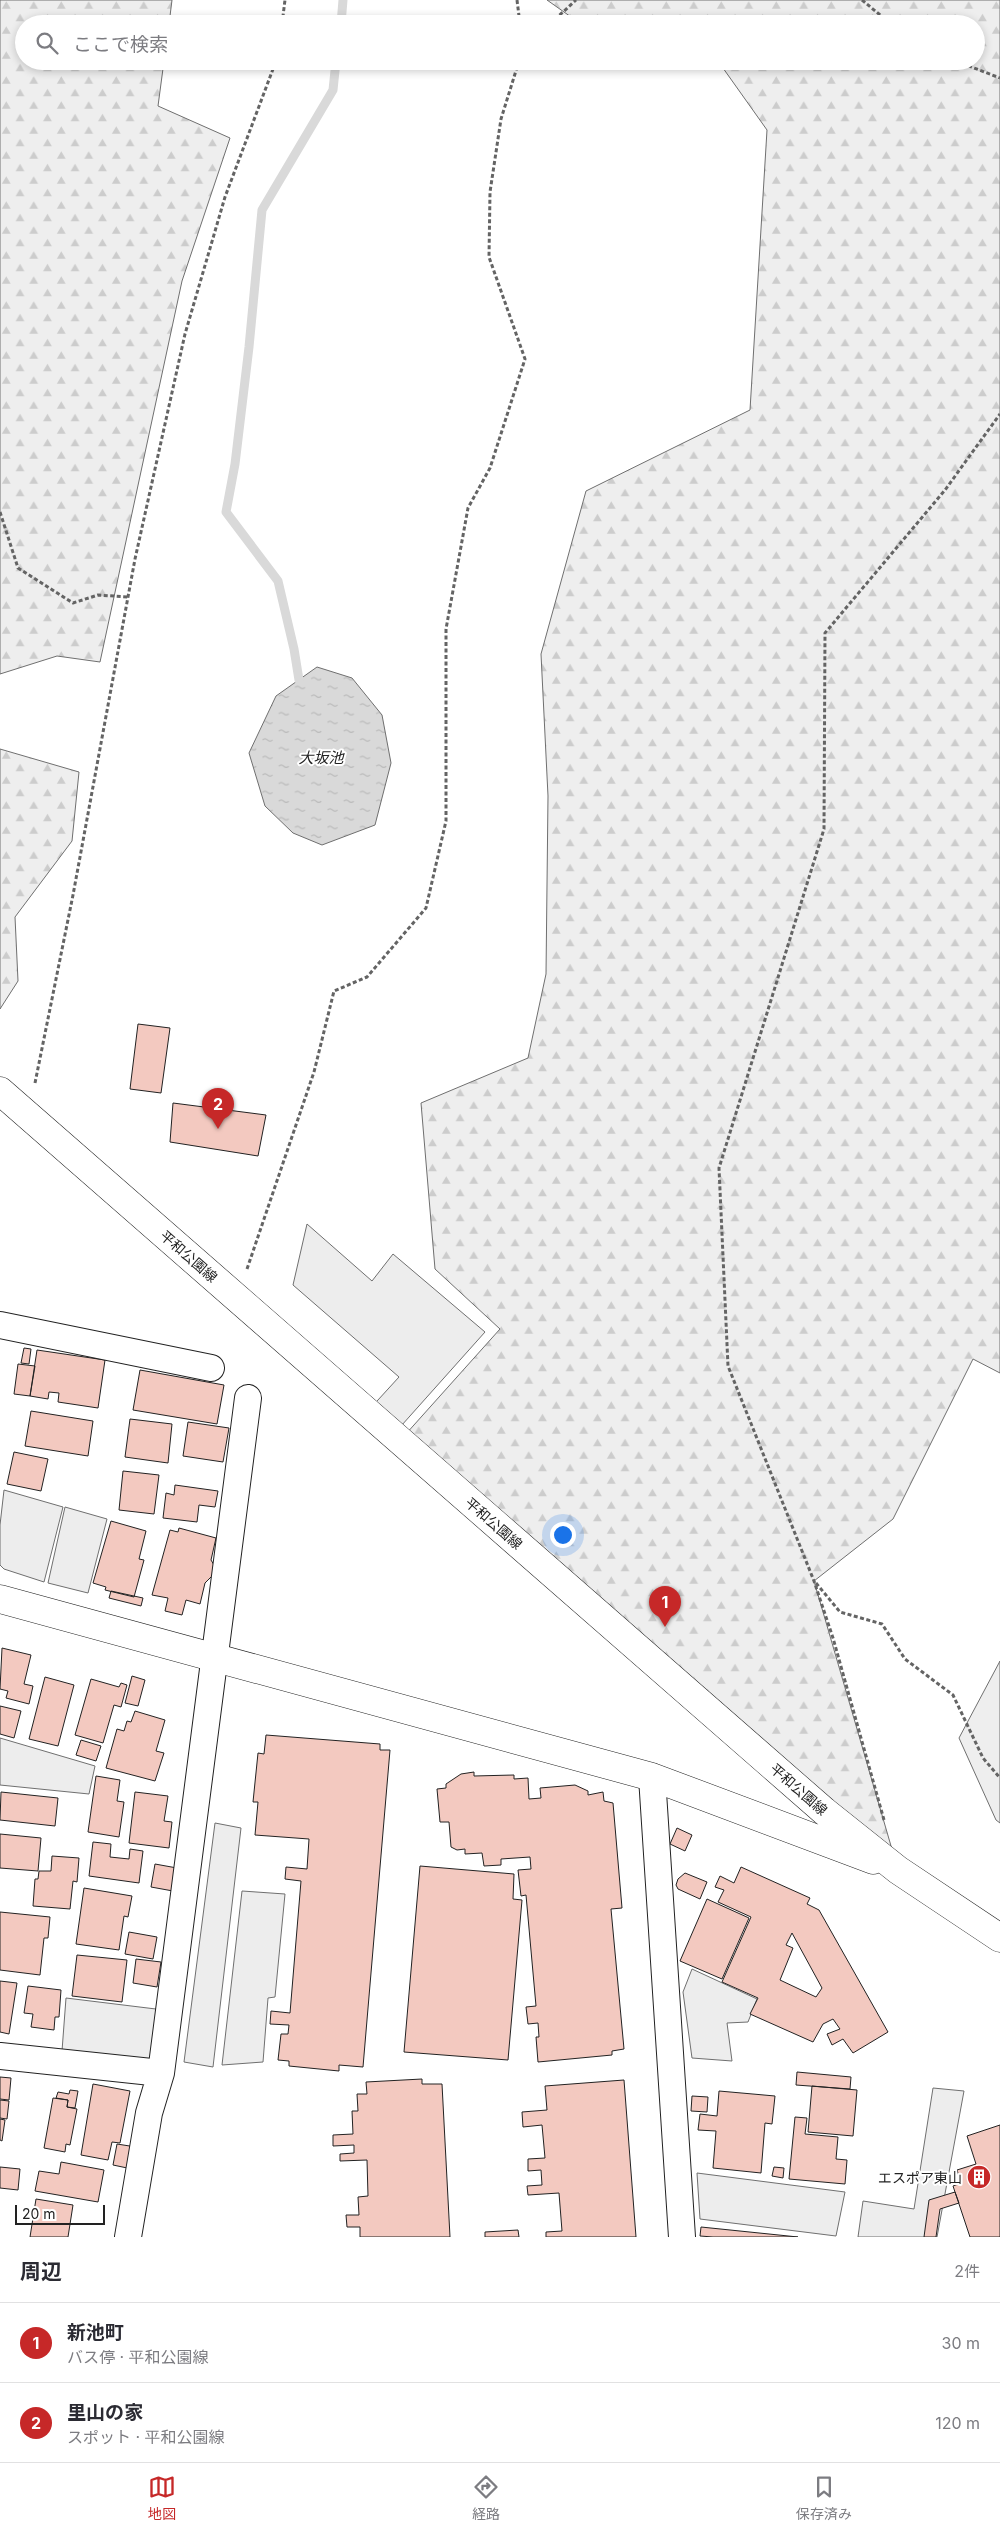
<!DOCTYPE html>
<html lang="ja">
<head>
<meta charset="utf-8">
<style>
	body { margin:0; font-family:Inter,"Noto Sans JP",sans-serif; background:#f7f7f7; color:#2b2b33 }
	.scale { position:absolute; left:15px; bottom:12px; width:90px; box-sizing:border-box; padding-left:5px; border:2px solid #222; border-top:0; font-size:14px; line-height:18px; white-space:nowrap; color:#222; -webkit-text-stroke:4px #fff; paint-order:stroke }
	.you { position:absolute; left:562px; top:1534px; width:18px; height:18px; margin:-12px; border:4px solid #fff; border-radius:50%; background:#1a73e8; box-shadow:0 0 0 8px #1a73e833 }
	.badge { display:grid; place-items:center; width:32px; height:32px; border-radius:50%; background:#c62828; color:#fff; font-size:16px; font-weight:700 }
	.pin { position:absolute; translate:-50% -41px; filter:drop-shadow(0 1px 2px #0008) }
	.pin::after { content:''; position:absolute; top:26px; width:18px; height:15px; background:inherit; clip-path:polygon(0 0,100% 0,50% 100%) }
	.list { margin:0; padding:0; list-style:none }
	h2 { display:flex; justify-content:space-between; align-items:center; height:65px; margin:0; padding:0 20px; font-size:21px }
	h2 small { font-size:16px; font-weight:400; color:#7c7c81 }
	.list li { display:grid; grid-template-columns:32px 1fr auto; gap:15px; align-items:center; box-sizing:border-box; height:80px; padding:0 20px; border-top:1px solid #e1e1e2 }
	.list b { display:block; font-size:19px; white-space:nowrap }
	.list p { margin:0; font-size:16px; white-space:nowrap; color:#7c7c81 }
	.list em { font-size:16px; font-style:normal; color:#7c7c81 }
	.icon { flex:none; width:28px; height:28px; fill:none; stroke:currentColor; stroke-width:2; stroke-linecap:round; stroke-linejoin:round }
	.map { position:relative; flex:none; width:1000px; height:2237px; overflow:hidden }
	.search { position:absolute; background:#fff; box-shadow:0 2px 8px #0003; left:15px; right:15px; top:15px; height:55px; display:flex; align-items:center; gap:12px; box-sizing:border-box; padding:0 18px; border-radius:28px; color:#7c7c81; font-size:19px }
	.sheet { height:225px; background:#fff }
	nav { display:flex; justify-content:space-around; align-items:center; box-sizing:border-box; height:70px; border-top:1px solid #e1e1e2; background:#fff; font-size:14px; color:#7c7c81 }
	nav a { display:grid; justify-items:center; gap:2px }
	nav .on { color:#c62828 }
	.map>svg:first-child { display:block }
</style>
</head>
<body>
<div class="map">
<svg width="1000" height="2237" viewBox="0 0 1000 2237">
	<defs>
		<pattern id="forest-firs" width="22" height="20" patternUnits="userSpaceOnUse" patternTransform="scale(1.25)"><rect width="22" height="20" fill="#eee"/><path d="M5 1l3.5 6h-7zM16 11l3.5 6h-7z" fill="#ccc"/></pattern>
		<pattern id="water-ripples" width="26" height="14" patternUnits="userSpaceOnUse" patternTransform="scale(1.25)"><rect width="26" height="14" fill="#d9d9d9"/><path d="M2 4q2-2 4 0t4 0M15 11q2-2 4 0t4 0" fill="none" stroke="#bababa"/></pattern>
	</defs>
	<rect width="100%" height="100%" fill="#fff"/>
	<!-- green -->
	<path fill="#eee" stroke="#6f6f6f" d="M1000 1661V1823L996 1820 959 1738Z"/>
	<!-- forest -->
	<path fill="url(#forest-firs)" stroke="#6f6f6f" d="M0 0H172L169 24H24V61H164L158 106 230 138 182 281 100 662 57 656 0 674Z
		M547 0H1000V1373L973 1359 893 1519 814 1581 898 1870 405 1435 500 1329 435 1269 421 1103 528 1058 546 974 548 796 541 654 586 491 750 410 767 130 718 61H976V24H581Z
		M0 749 79 772 72 841 15 917 18 981 0 1009Z"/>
	<!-- parking -->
	<path fill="#ededed" stroke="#6f6f6f" d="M307 1224 372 1281 393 1254 485 1332 393 1435 367 1412 399 1377 293 1285Z
		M4 1490 63 1507 44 1582 4 1569 0 1565V1525Z
		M65 1507 107 1519 88 1593 48 1583Z
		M0 1738 95 1766 89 1794 0 1785Z
		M215 1823 241 1828 213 2067 184 2062Z
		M242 1891 285 1894 275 1997 268 1998 263 2062 222 2065Z
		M692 1969 757 1999 748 2022 727 2023 732 2061 692 2058 683 1992Z
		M66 1998 164 2010 153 2062 62 2051Z
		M933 2088 964 2091 937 2237H858L863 2201 914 2209Z
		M697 2173 845 2192 836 2236 700 2219Z"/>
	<!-- water -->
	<path fill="url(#water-ripples)" stroke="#6f6f6f" d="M317 667 352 678 382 715 391 763 375 825 322 845 293 833 265 806 249 753 276 696Z"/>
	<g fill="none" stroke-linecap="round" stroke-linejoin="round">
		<!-- stream -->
		<path stroke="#d9d9d9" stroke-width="9" d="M341 24 343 0
			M299 680 294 649 278 581 226 512 235 464 249 347 262 210 333 90 336 61"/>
	</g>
	<!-- building -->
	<path fill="#f3c9c0" stroke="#222" fill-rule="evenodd" d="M138 1024 170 1028 161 1093 130 1089Z
		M173 1103 266 1115 258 1156 170 1142Z
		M24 1348 31 1349 29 1364 21 1363Z
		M37 1350 105 1360 98 1408 58 1402 59 1393 49 1392 48 1399 30 1396Z
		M18 1364 35 1366 30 1396 14 1394Z
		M140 1370 224 1385 217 1424 133 1410Z
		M31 1411 93 1421 88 1456 25 1446Z
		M130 1419 172 1424 168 1463 125 1457Z
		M188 1422 229 1428 223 1462 183 1456Z
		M14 1452 48 1459 41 1491 7 1484Z
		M123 1471 159 1475 154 1514 119 1510Z
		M175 1485 218 1491 215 1507 199 1505 197 1522 163 1518 166 1493 174 1495Z
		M111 1521 146 1531 139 1559 144 1560 134 1597 105 1590 106 1587 93 1583Z
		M179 1528 216 1538 211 1560 214 1565 213 1575 205 1583 200 1604 186 1600 182 1615 165 1611 168 1598 152 1595 170 1530 178 1532Z
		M111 1591 143 1598 141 1606 109 1598Z
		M2 1648 31 1655 24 1684 33 1686 29 1704 6 1698 8 1691 0 1689Z
		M132 1676 145 1680 138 1706 125 1703Z
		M45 1677 74 1685 58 1746 29 1739Z
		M91 1679 119 1687 121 1683 127 1685 121 1707 114 1705 103 1743 75 1735Z
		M0 1706 21 1711 14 1738 0 1734Z
		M135 1711 165 1720 156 1751 164 1753 155 1781 106 1768 117 1729 124 1731 127 1721 131 1722Z
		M266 1735 380 1744V1750H390L363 2067 339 2065V2071L289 2066V2061L278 2060 281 2034H288L289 2025 270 2024 271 2011 290 2013 301 1881 285 1879 286 1867 307 1869 309 1839 255 1835 258 1802H253L258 1753 264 1754Z
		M81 1740 101 1746 96 1761 76 1755Z
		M474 1772V1776L514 1775V1779L528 1778 529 1799 541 1798 540 1788 575 1785 588 1791V1795L603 1792 604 1801 613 1803 622 1908 611 1909 624 2049 612 2051V2055L538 2062 536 2037H539L538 2023 528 2024 526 2007 536 2006 526 1895 521 1896 518 1870 531 1869 530 1857 501 1859V1865L484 1866 482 1853 465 1854V1849L457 1850 451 1847 449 1822H440L437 1789 446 1788V1784L461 1774Z
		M96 1776 120 1780 117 1801 124 1802 119 1837 88 1832Z
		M1 1792 58 1798 55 1826 0 1820Z
		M135 1792 168 1796 164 1821 172 1822 169 1848 129 1843Z
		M677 1828 692 1835 685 1851 670 1844Z
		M0 1834 41 1838 38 1871 0 1868Z
		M93 1842 111 1844 110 1857 129 1859 130 1849 143 1851 139 1883 89 1876Z
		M52 1856 79 1858 77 1882 73 1881 70 1909 33 1906 35 1879H38L39 1871H51Z
		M155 1864 177 1868 173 1891 151 1887Z
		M420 1866 514 1874 513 1899 522 1900 508 2060 404 2052Z
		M741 1867 810 1898 807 1904 819 1910 888 2032 853 2053 843 2039 832 2045 827 2034 840 2029 833 2019 823 2024 813 2042 750 2014 758 1998 722 1982 751 1917 718 1902 724 1890 715 1887 720 1876 734 1883ZM792 1933 822 1988 816 1997 780 1980 793 1948 786 1945Z
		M685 1873 707 1882 700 1899 678 1889 676 1885 678 1879Z
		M84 1888 132 1896 128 1917 124 1916 119 1950 76 1944Z
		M707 1899 749 1918 722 1979 680 1961Z
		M0 1912 50 1917 48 1938H44L40 1975 0 1970Z
		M129 1932 157 1937 153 1959 125 1954Z
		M77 1955 127 1960 122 2002 72 1996Z
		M136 1959 161 1962 157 1987 133 1983Z
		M0 1981 17 1983 9 2034 0 2032Z
		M28 1986 61 1990 59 2017H55L54 2030 31 2027 33 2014 24 2013Z
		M797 2072 851 2077 850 2089 796 2085Z
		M0 2077 11 2078 9 2100 0 2099Z
		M422 2079V2084H442L450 2237H360V2227H347L346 2215H359L358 2197 368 2196 367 2160 340 2161V2154L354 2153V2145L333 2146V2135L353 2134 352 2111H358L357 2094H367L366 2082Z
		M624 2080 636 2237H546V2232L562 2231 559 2193 528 2195 527 2186 542 2185 541 2170 528 2171V2159L545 2158 542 2125 523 2127 522 2112 547 2110 545 2086Z
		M93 2084 130 2091 120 2143 112 2142 108 2160 81 2155Z
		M812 2086 857 2090 853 2136 808 2132Z
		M70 2090 78 2091 75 2108 67 2107 68 2100 56 2098 58 2092 69 2094Z
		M719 2091 775 2096 772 2124 765 2123 761 2173 713 2168 716 2131 698 2130 700 2114 717 2116Z
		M692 2096 708 2097 707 2112 691 2111Z
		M53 2098 68 2100 67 2107 77 2109 70 2145 66 2144 65 2152 44 2148Z
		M0 2100 9 2101 7 2119 0 2118Z
		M795 2117 807 2118 805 2134 838 2137 836 2159 847 2160 845 2184 789 2179Z
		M0 2119 5 2120 2 2141 0 2140Z
		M1000 2125V2237H970L953 2186 961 2183 957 2170 976 2164 967 2136Z
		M117 2144 136 2147 132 2169 113 2165Z
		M61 2162 104 2170 98 2202 35 2191 39 2171 59 2174Z
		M0 2167 20 2169 18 2190 0 2188Z
		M774 2167 784 2168 783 2178 772 2176Z
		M955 2192 959 2203 940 2209 936 2237H924L929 2200Z
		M36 2199 73 2205 68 2237H30Z
		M701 2227 798 2237H713L700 2236Z
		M518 2230 519 2237H485V2232Z"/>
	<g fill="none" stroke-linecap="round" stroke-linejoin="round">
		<!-- minor casing -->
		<g stroke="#222" stroke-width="28">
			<path id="minor" d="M0 1325 211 1368
				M652 1777 682 2237
				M0 2056 161 2073
				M128 2237 149 2113 161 2073 248 1398"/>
		</g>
		<!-- tertiary casing -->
		<g stroke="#222" stroke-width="29">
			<path id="tertiary" d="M0 1091 824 1811 898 1870 1000 1938
				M0 1599 652 1777 873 1860"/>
		</g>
		<!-- path -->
		<path stroke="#646464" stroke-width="3" stroke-dasharray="4 2.5" stroke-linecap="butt" d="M517 0 520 24
			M862 0 891 24
			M282 24 285 0
			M550 24 576 0
			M956 61 1000 78
			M0 512 18 568 73 603 98 595 128 597
			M35 1083 73 895 135 559 185 334 225 197 276 61
			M247 1269 314 1072 334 991 367 977 426 908 446 821V629L468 508 490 468 525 359 489 257 490 192 501 119 519 61
			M816 1583 840 1612 882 1624 905 1659 953 1695 983 1758 1000 1778
			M884 1820 833 1638 814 1581 728 1366 719 1168 824 829 825 633 945 490 1000 414"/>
		<!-- minor -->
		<use href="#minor" stroke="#fff" stroke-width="26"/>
		<!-- tertiary -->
		<use href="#tertiary" stroke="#fff" stroke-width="28"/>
	</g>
	<!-- icons -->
	<defs>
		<g id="building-disc" transform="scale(1.25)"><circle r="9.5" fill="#c62828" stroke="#fff"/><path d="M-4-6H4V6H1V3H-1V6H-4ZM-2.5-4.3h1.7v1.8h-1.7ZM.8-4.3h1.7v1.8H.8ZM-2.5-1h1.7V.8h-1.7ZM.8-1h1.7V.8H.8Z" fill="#fff"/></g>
	</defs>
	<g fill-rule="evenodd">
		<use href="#building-disc" x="979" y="2177"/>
	</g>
	<g text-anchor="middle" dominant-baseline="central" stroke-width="4" stroke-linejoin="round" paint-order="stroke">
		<!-- street labels -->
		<g font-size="14" fill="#222" stroke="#fff">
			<text transform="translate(189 1256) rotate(41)">平和公園線</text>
			<text transform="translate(494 1523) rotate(41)">平和公園線</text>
			<text transform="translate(799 1789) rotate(41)">平和公園線</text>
		</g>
		<!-- poi labels -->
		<g font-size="14" fill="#222" stroke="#fff" text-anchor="end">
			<text x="962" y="2177">エスポア東山</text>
		</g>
		<!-- water labels -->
		<g font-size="15" font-style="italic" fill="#222" stroke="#fff">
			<text x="321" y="757">大坂池</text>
		</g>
	</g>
</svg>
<div class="scale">20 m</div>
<div class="you"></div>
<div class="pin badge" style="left:665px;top:1627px">1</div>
<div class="pin badge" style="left:218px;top:1129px">2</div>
<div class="search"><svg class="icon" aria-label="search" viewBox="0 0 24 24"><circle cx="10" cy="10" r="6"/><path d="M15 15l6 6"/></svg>ここで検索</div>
</div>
<section class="sheet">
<h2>周辺<small>2件</small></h2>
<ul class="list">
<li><span class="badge">1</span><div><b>新池町</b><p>バス停 · 平和公園線</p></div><em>30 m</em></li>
<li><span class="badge">2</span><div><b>里山の家</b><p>スポット · 平和公園線</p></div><em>120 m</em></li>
</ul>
</section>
<nav>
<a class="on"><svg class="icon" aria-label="map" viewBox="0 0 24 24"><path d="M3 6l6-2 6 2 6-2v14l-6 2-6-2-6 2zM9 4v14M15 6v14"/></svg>地図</a>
<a><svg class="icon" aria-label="directions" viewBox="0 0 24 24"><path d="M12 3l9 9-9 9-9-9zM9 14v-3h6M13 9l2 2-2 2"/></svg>経路</a>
<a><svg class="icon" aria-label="saved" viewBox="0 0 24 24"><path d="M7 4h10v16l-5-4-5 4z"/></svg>保存済み</a>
</nav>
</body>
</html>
